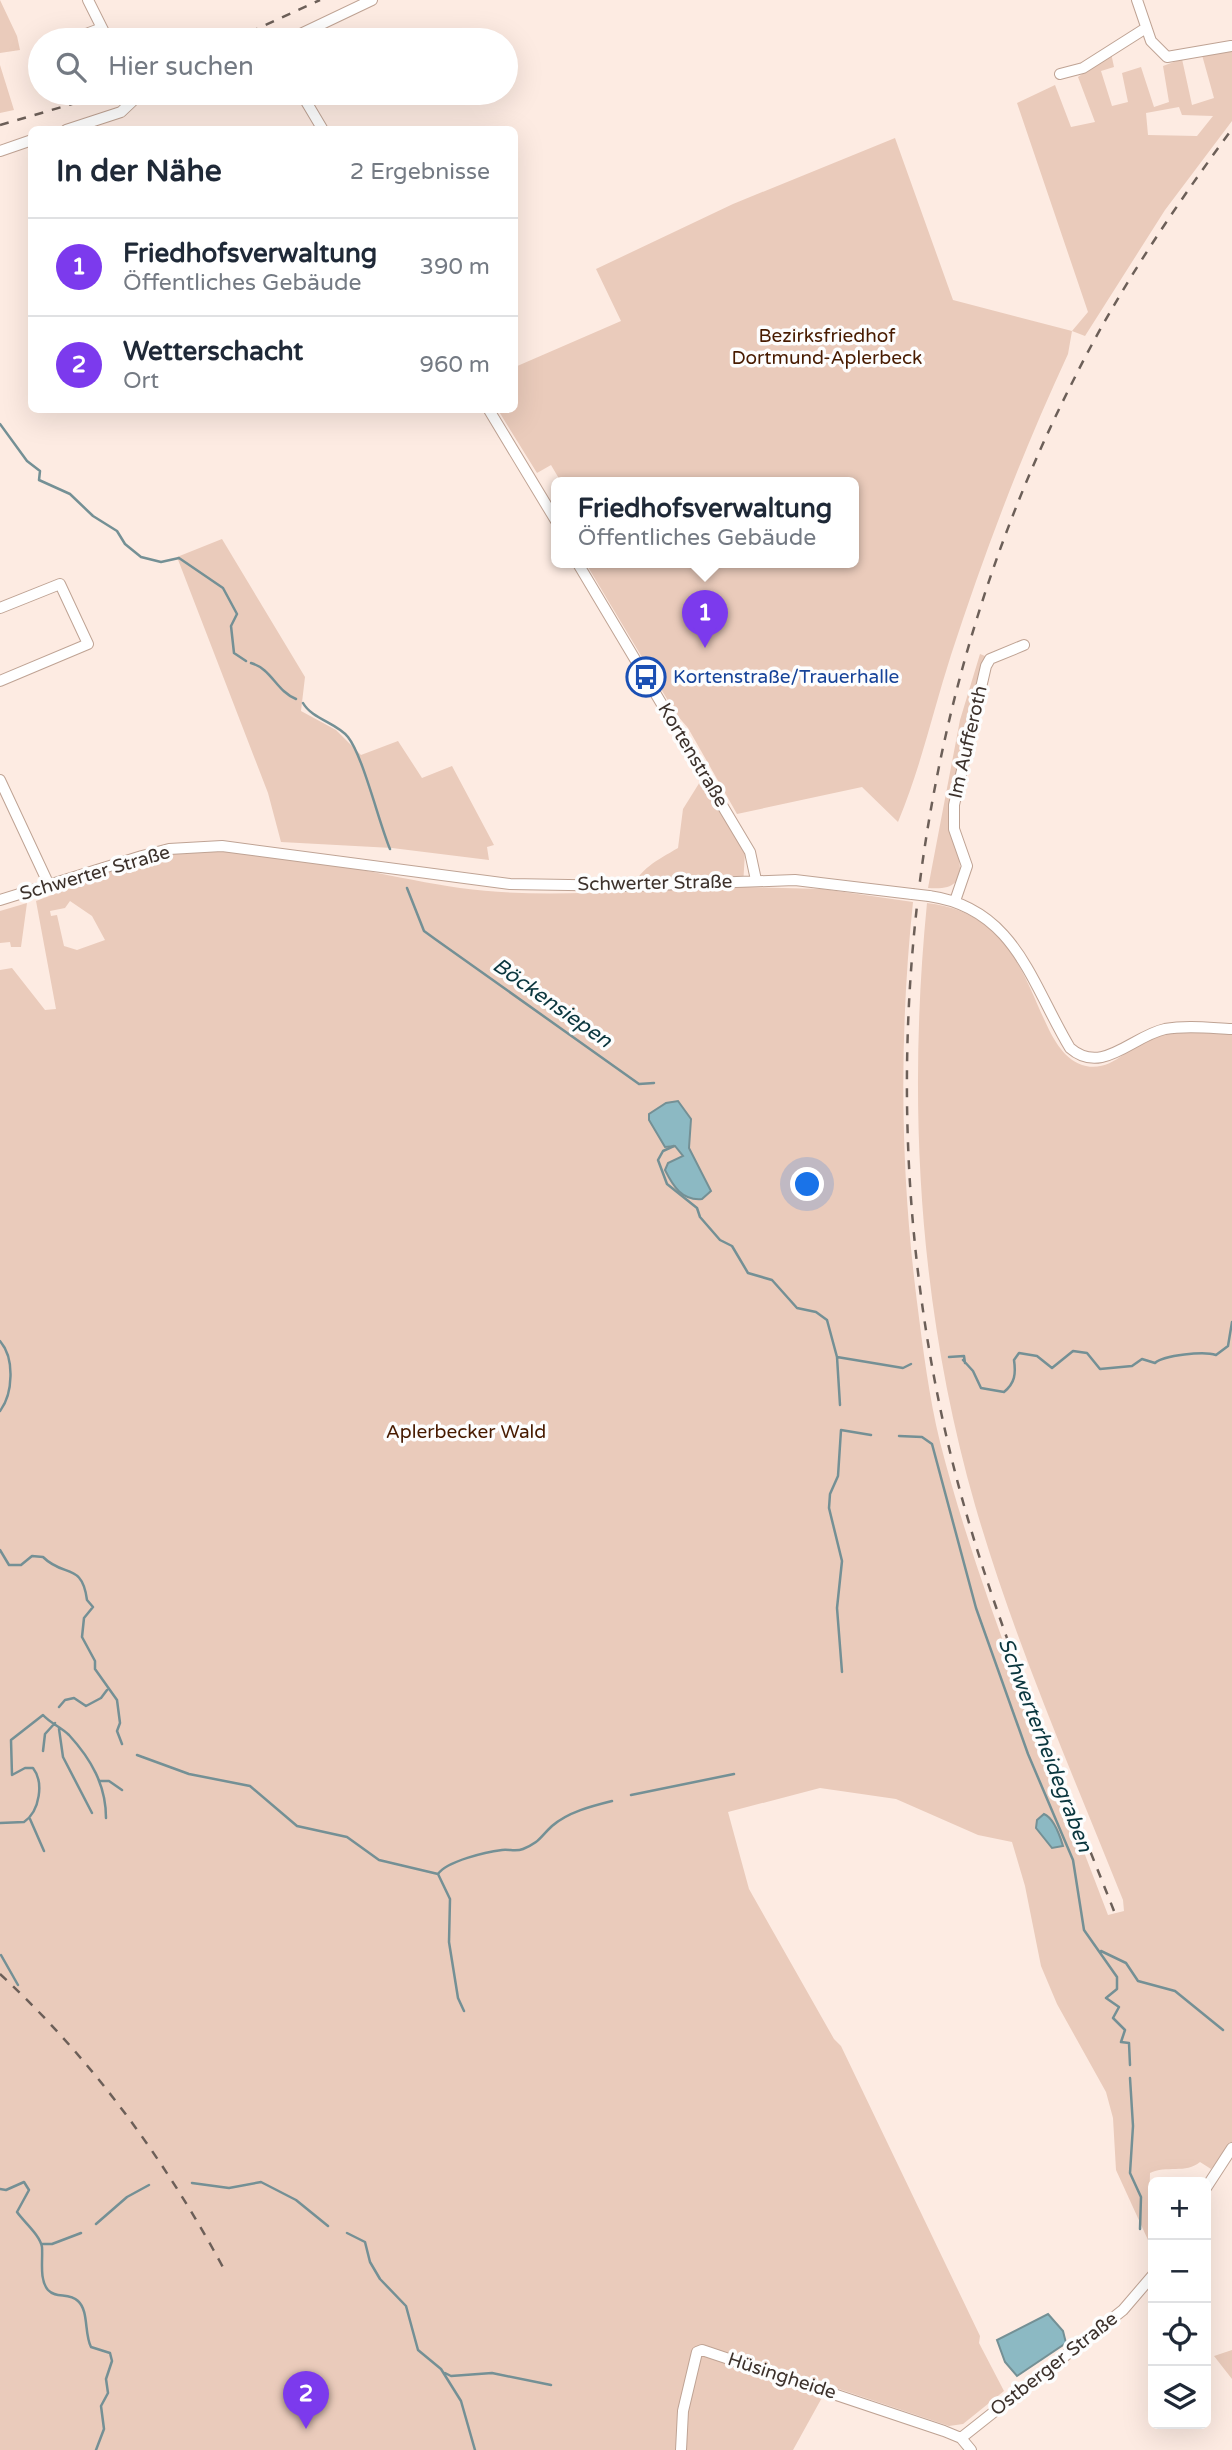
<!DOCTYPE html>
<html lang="de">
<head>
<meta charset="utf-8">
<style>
	body { margin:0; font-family:"Varela Round",sans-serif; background:#f2f2f3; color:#1f2937 }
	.controls { position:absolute; right:21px; bottom:21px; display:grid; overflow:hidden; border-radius:10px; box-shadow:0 7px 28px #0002 }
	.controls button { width:63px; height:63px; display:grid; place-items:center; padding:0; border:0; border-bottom:2px solid #e0e1e3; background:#fff; color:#1f2937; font:35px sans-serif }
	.you { position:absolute; left:808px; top:1185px; width:24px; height:24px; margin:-18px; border:5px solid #fff; border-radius:50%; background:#1a73e8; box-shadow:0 0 0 10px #1a73e833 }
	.badge { display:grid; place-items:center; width:46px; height:46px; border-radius:50%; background:#7c3aed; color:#fff; font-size:23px; font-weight:700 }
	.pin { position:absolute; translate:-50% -58px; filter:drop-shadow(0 2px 4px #0008) }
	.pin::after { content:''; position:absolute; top:37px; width:24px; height:21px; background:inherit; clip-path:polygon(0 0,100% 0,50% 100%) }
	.popup { position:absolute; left:551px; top:477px; width:308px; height:91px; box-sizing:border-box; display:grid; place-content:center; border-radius:10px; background:#fff; filter:drop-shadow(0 2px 5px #0005); font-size:23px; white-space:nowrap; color:#747a83 }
	.popup b { font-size:26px; color:#1f2937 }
	.popup::after { content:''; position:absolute; left:50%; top:100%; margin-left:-14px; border:14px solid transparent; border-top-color:#fff }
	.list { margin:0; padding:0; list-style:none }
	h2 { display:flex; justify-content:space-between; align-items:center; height:91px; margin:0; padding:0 28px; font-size:30px }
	h2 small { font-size:23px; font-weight:400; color:#747a83 }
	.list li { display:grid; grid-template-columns:46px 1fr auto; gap:21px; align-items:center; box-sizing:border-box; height:98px; padding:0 28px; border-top:2px solid #e0e1e3 }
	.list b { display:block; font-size:26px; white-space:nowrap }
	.list p { margin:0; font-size:23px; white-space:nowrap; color:#747a83 }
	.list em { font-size:23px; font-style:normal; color:#747a83 }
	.icon { flex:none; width:38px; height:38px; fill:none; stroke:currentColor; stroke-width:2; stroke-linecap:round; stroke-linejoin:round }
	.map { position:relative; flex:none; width:1232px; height:2450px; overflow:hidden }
	.search { position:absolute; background:#fff; box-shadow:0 7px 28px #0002; left:28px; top:28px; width:490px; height:77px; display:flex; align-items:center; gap:18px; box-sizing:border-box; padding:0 24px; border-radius:38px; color:#747a83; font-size:26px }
	.panel { position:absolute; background:#fff; box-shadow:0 7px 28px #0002; left:28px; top:126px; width:490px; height:287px; border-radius:10px }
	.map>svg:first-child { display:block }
</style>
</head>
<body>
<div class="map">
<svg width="1232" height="2450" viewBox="0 0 1232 2450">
	<rect width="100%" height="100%" fill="#fdebe2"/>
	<!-- green -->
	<path fill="#eacbbb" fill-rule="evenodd" d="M0 0 17 36 20 50 0 53Z
		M1232 50V121L1165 210 1085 336 1072 331 1068 354C1022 453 985 551 951 655 933 711 921 767 898 822L862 787 737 814 688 728 676 714 585 562H854V482H561L551 465 537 473 498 410H514L515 367 621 321 596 269 733 204 895 138 953 300 1072 331 1088 312 1017 103 1055 85 1071 127 1095 122 1078 77 1111 53 1114 67 1101 71 1112 106 1128 102 1122 73 1141 67 1154 107 1169 102 1163 66 1182 59 1192 105 1214 98 1202 55ZM1179 107 1182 115 1213 116 1197 136 1148 135 1146 113Z
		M0 65 14 110 0 113Z
		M222 539 305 677 301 711 336 730 361 755 398 741 422 778 452 766 494 845 487 847 489 860 392 848 281 842 268 793 177 557Z
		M980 654 985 656 949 817C952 846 982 893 928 888L960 720Z
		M703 777 745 851 743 887 823 889 913 902C899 1036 900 1168 917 1302 923 1349 929 1397 940 1442 982 1605 1049 1758 1108 1915L1124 1911 1123 1900C1071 1770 1014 1640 975 1505 919 1309 907 1105 927 903 1045 916 1027 1053 1086 1066 1112 1072 1131 1045 1152 1035 1174 1025 1208 1032 1232 1033V2144L1211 2169 1200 2162C1186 2174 1166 2165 1150 2173L1148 2240 1116 2170 1113 2118 1106 2092 1057 2004 1041 1966 1025 1886 1012 1842 978 1835 896 1799 820 1788 728 1812 749 1889 834 2039 841 2046 980 2336 979 2343 1004 2391 963 2424 949 2426 833 2387 824 2394 793 2450H0V970L12 968 45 1010 56 1009 36 901C79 886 121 864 166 855 250 840 374 875 460 888 516 896 574 893 630 892 640 868 656 861 678 848L683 809ZM70 901 92 916 105 940 77 950 64 946 57 915 51 916 50 911 65 908Z
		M27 903 21 947H11L10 942 0 943V911Z
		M1232 2350V2379L1214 2356Z"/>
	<!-- water -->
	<path fill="#8cb9c3" stroke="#749095" stroke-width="2" d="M678 1101 691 1119 689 1148 711 1191 702 1199C682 1201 673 1186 665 1170L668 1163 683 1156 675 1146 665 1147 649 1120V1114L666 1103Z
		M1044 1814C1054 1818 1060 1836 1063 1846L1052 1848 1036 1828 1037 1820Z
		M1048 2314 1063 2331 1066 2343 1017 2376 1005 2362 997 2340Z"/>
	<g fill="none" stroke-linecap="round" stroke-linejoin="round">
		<!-- stream -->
		<path stroke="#749095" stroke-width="2.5" d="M0 424 27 461 40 471 39 480 70 494 93 516 117 531 125 544 141 557 161 562 179 558 223 588 237 614 231 626 234 653 246 661
			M251 663C272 669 276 691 296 699
			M303 703C312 719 337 723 348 737 363 756 379 823 390 849
			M407 888 424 931 435 939 639 1084 654 1083
			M674 1146 663 1151 658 1160 667 1184 697 1208 700 1217 720 1240 732 1246 748 1273 772 1280 797 1308 816 1312 827 1320 837 1357 903 1368 911 1364
			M0 1341C15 1358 13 1394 0 1411
			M837 1357 840 1405
			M949 1357 964 1356 965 1363
			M963 1360 973 1371 981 1388 1004 1392C1015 1383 1016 1374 1014 1360L1019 1353 1037 1356 1052 1368 1073 1351 1087 1353 1100 1369 1132 1366 1142 1359 1155 1363C1164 1355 1204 1351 1216 1355L1228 1346 1232 1322
			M899 1436 922 1437 932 1444 976 1608 1028 1754 1073 1860 1084 1930 1117 1977V1989L1106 1998 1119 2007 1113 2018 1125 2030 1121 2042 1129 2043 1130 2065
			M0 1550 9 1565H21L32 1556 43 1557C64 1578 82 1562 87 1600L93 1607 84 1618 82 1637 95 1661V1669L117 1700 120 1723 117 1731 122 1744
			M842 1672 837 1608 842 1561 829 1508 830 1494 838 1476 841 1430 871 1435
			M59 1707 65 1700 74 1698 86 1706 101 1698 107 1690
			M59 1729 63 1757 92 1813
			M43 1751 45 1734 55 1723
			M137 1755 189 1774 250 1786 297 1826 347 1837 379 1860 438 1874 450 1899 449 1942 458 1998 464 2011
			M100 1781H109L122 1790
			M631 1795 734 1774
			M30 1819 44 1851
			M0 1823 24 1822C40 1811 44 1782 33 1768H25L12 1775 11 1740 43 1715C50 1723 61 1727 69 1735 91 1759 106 1785 106 1818
			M438 1874C447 1861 486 1852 502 1850 509 1849 516 1852 523 1849 540 1842 539 1838 552 1826 568 1812 592 1806 612 1801
			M1101 1951 1126 1963 1138 1981 1175 1991 1223 2030
			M1 1955 18 1985
			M1130 2078 1133 2126 1130 2173 1141 2197 1140 2229
			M192 2183 229 2188 261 2182 296 2200 328 2226
			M0 2189 6 2190 24 2182 29 2190 17 2212C24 2222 40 2235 42 2247 43 2261 39 2279 48 2290 56 2299 69 2292 78 2301 89 2311 84 2333 91 2347L110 2353 112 2361 106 2379 108 2393 101 2406 104 2429 96 2450
			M96 2224 127 2197 149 2185
			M347 2233 365 2242 370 2262 380 2279 406 2306 418 2350 441 2369 461 2401 475 2450
			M42 2244H52L81 2233
			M445 2373 451 2376 492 2373 551 2385"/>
		<!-- minor casing -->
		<g stroke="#bfa394" stroke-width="12">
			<path id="minor" d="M88 0 108 40
				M1137 0 1151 41 1167 57 1231 46
				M70 40 102 28
				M288 40 372 0
				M1060 74 1083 68 1146 28
				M301 93 323 130
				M139 95 158 93
				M66 130 121 112 139 95
				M0 151 32 140
				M489 410 556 521
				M577 562 750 852 756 880
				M0 608 60 584 88 644 0 681
				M0 780 49 885
				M929 896C1015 908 1031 983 1070 1048 1102 1076 1132 1036 1165 1029 1187 1025 1210 1028 1232 1029
				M0 900 142 856 169 849 222 846 510 884 627 886 795 880 912 894
				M955 901 967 866 954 829V805L986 666 990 659 1024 645
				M1206 2188 1232 2148
				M961 2438 1123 2310 1153 2275
				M681 2450 683 2411 697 2352 702 2350 944 2431 961 2438 971 2450"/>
		</g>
		<!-- minor -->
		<use href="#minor" stroke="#fff" stroke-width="10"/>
		<!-- rail -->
		<path stroke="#6c5f58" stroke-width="2.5" stroke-dasharray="9 9" stroke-linecap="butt" d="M233 40 320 0
			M0 125 110 93
			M1114 1911C1055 1761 989 1612 951 1456 864 1097 906 707 1075 377 1119 289 1174 208 1232 129
			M0 1974C92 2059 166 2161 225 2271"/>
		<!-- minor-bridge casing -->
		<g stroke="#bfa394" stroke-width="12" stroke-linecap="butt">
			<path id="minor-bridge" d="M912 894 929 896"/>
		</g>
		<!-- minor-bridge -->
		<use href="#minor-bridge" stroke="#fff" stroke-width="10"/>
	</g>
	<!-- icons -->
	<defs>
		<g id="bus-ring" transform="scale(2.0125)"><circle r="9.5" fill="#fdfdfd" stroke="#1a4fb4" stroke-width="1.5"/><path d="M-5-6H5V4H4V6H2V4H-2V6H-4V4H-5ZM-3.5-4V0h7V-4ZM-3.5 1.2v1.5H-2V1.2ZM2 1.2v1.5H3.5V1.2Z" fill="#1a4fb4"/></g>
	</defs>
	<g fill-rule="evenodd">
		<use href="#bus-ring" x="646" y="677"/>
	</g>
	<g text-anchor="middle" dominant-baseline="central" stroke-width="7" stroke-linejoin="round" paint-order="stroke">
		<!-- park labels -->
		<g font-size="19" fill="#481b00" stroke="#fdfdfd">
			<text x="827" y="336">Bezirksfriedhof<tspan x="827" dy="22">Dortmund-Aplerbeck</tspan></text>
			<text x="466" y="1432">Aplerbecker Wald</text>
		</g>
		<!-- transit labels -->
		<g font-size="19" fill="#164399" stroke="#fdfdfd" text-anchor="start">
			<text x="673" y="677">Kortenstraße/Trauerhalle</text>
		</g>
		<!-- street labels -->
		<g font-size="19" fill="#3c312b" stroke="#fdfdfd">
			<text transform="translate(968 742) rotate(-77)">Im Aufferoth</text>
			<text transform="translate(693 755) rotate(59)">Kortenstraße</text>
			<text transform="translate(95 873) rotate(-16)">Schwerter Straße</text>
			<text transform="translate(655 883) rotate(-1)">Schwerter Straße</text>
			<text transform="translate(1054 2364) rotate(-38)">Ostberger Straße</text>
			<text transform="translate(782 2376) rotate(18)">Hüsingheide</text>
		</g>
		<!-- water labels -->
		<g font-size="21" font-style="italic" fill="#0a363e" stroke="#fdfdfd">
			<text transform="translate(552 1003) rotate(35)">Böckensiepen</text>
			<text transform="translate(1045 1745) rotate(69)">Schwerterheidegraben</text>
		</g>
	</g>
</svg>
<div class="controls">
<button>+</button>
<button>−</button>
<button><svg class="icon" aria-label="locate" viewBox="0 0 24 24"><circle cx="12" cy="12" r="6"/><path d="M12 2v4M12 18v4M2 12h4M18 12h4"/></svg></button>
<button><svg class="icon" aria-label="layers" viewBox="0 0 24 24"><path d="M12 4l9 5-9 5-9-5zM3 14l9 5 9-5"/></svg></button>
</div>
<div class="you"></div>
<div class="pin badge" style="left:705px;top:648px">1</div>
<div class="popup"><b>Friedhofsverwaltung</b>Öffentliches Gebäude</div>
<div class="pin badge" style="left:306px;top:2429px">2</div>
<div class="search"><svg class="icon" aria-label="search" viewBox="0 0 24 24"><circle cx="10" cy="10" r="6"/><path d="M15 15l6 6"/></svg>Hier suchen</div>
<section class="panel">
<h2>In der Nähe<small>2 Ergebnisse</small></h2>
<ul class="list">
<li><span class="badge">1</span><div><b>Friedhofsverwaltung</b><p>Öffentliches Gebäude</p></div><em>390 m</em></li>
<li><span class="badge">2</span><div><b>Wetterschacht</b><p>Ort</p></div><em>960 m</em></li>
</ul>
</section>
</div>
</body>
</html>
